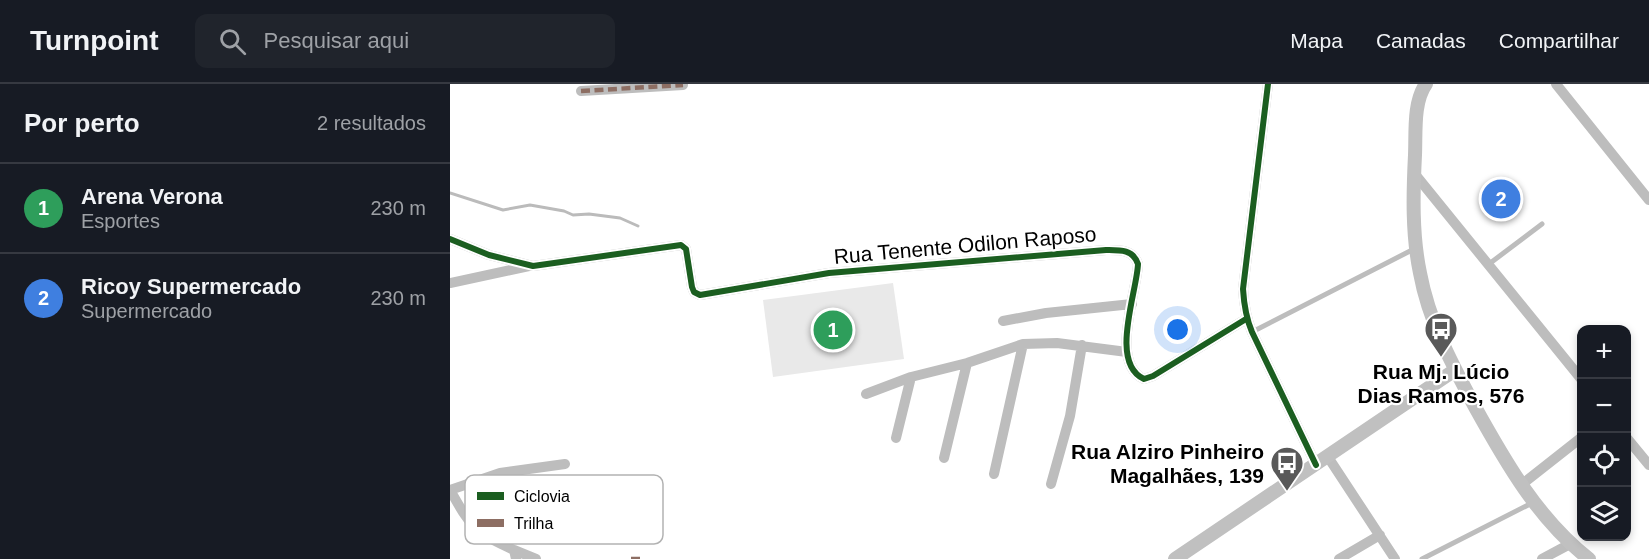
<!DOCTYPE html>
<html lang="pt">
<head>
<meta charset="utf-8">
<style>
	body { margin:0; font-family:Arial,sans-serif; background:#20242c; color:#f1f3f6 }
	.controls { position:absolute; right:18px; bottom:18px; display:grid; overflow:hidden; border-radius:12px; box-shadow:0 3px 9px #0003 }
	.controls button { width:54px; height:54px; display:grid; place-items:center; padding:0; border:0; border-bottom:2px solid #363941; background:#171b24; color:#f1f3f6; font:30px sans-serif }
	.you { position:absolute; left:728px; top:246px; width:21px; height:21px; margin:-15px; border:4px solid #fff; border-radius:50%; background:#1a73e8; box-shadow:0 0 0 9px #1a73e833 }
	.badge { display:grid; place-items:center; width:39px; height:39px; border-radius:50%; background:#adaeaf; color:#fff; font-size:20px; font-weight:700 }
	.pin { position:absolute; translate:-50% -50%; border:3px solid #fff; box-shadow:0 2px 6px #0006 }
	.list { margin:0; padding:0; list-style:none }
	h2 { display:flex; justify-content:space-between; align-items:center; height:78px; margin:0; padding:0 24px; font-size:26px }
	h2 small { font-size:20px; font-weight:400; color:#9ea1a6 }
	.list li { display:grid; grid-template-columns:39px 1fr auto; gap:18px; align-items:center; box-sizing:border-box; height:90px; padding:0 24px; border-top:2px solid #363941 }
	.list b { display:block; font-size:22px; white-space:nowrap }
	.list p { margin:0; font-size:20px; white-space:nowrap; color:#9ea1a6 }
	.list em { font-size:20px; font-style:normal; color:#9ea1a6 }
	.icon { flex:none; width:33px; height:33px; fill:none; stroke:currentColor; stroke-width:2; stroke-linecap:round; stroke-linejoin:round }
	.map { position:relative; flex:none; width:1199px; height:475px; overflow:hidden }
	header { display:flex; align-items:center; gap:36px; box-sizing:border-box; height:84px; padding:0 30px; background:#171b24; border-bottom:2px solid #363941 }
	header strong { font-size:28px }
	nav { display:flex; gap:33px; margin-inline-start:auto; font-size:21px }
	.search { width:420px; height:54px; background:#20242c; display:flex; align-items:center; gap:15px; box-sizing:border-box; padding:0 21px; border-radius:12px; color:#9ea1a6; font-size:22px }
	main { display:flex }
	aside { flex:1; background:#171b24 }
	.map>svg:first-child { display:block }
</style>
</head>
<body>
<header>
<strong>Turnpoint</strong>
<div class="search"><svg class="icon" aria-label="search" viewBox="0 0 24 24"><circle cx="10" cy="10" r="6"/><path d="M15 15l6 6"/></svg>Pesquisar aqui</div>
<nav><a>Mapa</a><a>Camadas</a><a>Compartilhar</a></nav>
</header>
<main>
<aside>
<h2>Por perto<small>2 resultados</small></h2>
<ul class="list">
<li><span class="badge" style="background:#2e9e5b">1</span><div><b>Arena Verona</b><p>Esportes</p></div><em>230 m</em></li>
<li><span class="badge" style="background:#3f7fe0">2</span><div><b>Ricoy Supermercado</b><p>Supermercado</p></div><em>230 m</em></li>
</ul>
</aside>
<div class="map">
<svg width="1199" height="475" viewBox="0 0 1199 475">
	<rect width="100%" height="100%" fill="#fff"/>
	<!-- green -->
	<path fill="#e9e9e9" d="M443 199 454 275 323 293 313 216Z"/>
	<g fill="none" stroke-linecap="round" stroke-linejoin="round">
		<!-- stream -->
		<path stroke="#bbb" stroke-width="3" d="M0 109 53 126 80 121 114 127 123 131 139 130 170 134 188 142"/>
		<!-- lane -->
		<path stroke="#bdbdbd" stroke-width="5" d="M1039 180 1092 140
			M802 248 964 165
			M972 475 1082 419"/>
		<!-- street -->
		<path stroke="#bdbdbd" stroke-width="10" d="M818 0 793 205C794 221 796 234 802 248L866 381
			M1106 0 1199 116
			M131 7 233 1
			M964 89 1132 296
			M0 155 39 171 83 182 231 161 236 165 242 203 244 208 250 211 379 189 656 166C669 166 683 165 688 180 687 208 659 279 694 295L703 292 796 235
			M0 199 79 182
			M553 237 596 229 682 220
			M416 310 461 293 517 279 573 260 607 259 677 268
			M1176 353 1199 381
			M446 354 461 293
			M878 373 945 475
			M494 374 517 279
			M544 390 573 260
			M601 400 620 332 632 261
			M1071 401 1132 353
			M0 406 50 389 115 380
			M0 406C21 443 24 448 64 466L66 475
			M64 466 86 475
			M889 475 930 451
			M1092 475 1120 460"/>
		<!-- secondary -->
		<path stroke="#c0c0c0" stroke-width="14" d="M976 0C963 18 966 49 965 71 963 110 962 151 970 189 979 238 1002 280 1025 323 1056 379 1088 435 1139 475
			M725 475 1005 286"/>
		<!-- quiet -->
		<path stroke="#8d6e63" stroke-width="4.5" stroke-dasharray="9 4.5" stroke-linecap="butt" d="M131 7 233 1
			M181 475H191"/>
		<!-- cycleway casing -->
		<g stroke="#fff" stroke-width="10">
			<path id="cycleway" d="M818 0 793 205C794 221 796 234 802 248L866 381
				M0 155 39 171 83 182 231 161 236 165 242 203 244 208 250 211 379 189 656 166C669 166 683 165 688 180 687 208 659 279 694 295L703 292 796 235"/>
		</g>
		<!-- cycleway -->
		<use href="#cycleway" stroke="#1b5e20" stroke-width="6"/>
	</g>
	<!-- icons -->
	<defs>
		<g id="bus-pin" transform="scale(1.725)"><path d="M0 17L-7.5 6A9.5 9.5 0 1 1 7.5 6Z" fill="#595959" stroke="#fff"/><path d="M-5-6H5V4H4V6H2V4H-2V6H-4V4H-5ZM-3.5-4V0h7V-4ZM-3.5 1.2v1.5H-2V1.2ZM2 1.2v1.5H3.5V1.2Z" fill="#fff"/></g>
	</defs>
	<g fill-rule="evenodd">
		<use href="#bus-pin" x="991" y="245"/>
		<use href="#bus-pin" x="837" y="379"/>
	</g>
	<g text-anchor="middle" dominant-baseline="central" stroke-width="4.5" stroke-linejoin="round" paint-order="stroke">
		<!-- street labels -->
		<g font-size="21" fill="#000" stroke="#fff">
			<text transform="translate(515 161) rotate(-5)">Rua Tenente Odilon Raposo</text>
		</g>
		<!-- poi labels -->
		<g font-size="21" font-weight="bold" fill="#000" stroke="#fff">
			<text x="991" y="287">Rua Mj. Lúcio<tspan x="991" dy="24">Dias Ramos, 576</tspan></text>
			<text x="814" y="367" text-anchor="end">Rua Alziro Pinheiro<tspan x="814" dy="24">Magalhães, 139</tspan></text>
		</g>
	</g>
	<!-- legend -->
	<rect x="15" y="391" width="198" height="69" rx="9" fill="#fff" stroke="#b2b2b2" stroke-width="1.5"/>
	<rect x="27" y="408" width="27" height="8" fill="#1b5e20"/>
	<rect x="27" y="435" width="27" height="8" fill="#8d6e63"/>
	<g font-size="16" fill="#000">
		<text x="64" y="418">Ciclovia</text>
		<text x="64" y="445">Trilha</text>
	</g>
</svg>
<div class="controls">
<button>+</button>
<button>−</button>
<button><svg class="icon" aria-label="locate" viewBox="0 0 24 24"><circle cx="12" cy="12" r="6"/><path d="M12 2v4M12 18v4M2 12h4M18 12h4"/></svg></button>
<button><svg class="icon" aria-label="layers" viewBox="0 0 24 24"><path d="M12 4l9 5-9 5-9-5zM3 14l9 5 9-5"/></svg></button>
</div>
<div class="you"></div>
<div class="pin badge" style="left:383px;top:246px;background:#2e9e5b">1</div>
<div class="pin badge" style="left:1051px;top:115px;background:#3f7fe0">2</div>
</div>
</main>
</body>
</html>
